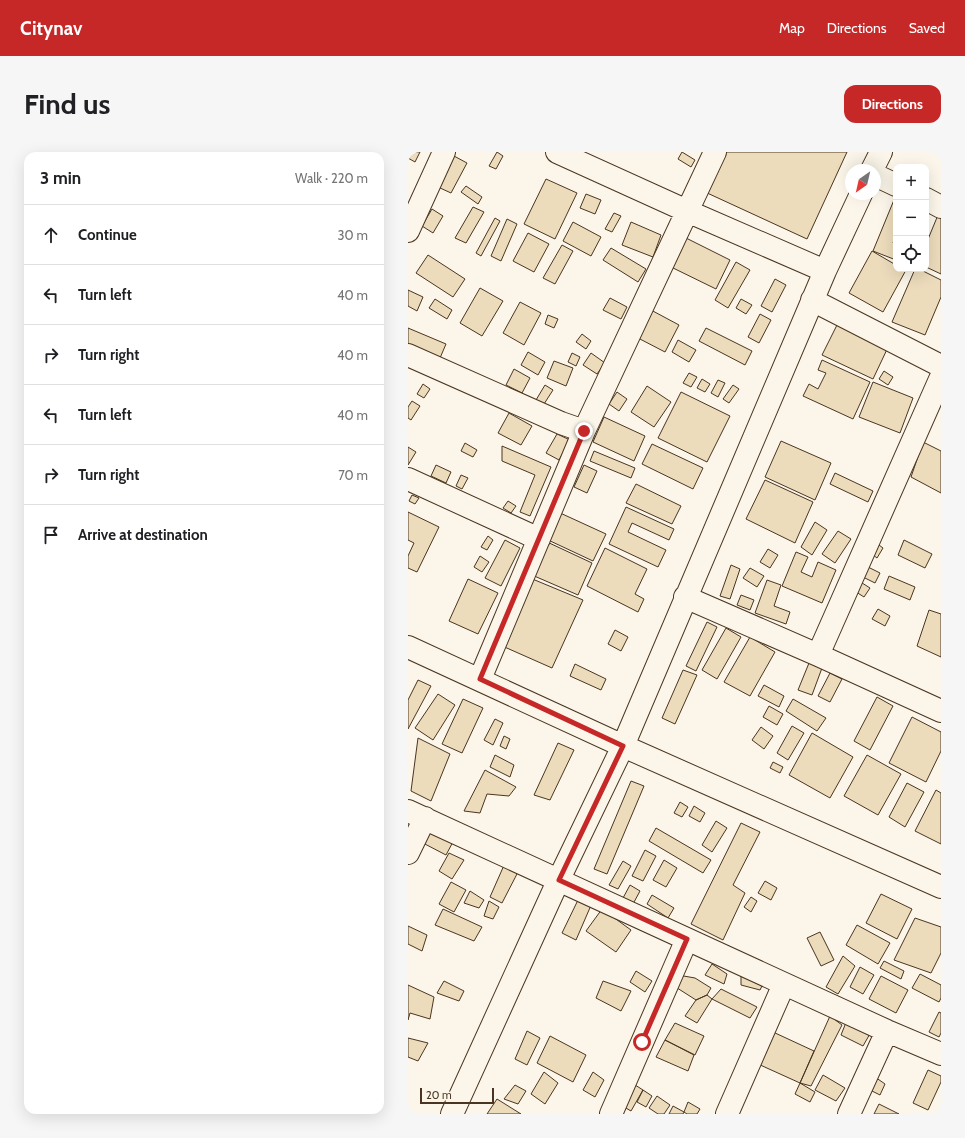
<!DOCTYPE html>
<html lang="en">
<head>
<meta charset="utf-8">
<style>
	body { margin:0; font-family:Cabin,sans-serif; background:#f6f6f6; color:#202124 }
	.controls { position:absolute; right:12px; top:12px; display:grid; overflow:hidden; border-radius:8px; box-shadow:0 4px 16px #0002 }
	.controls button { width:36px; height:36px; display:grid; place-items:center; padding:0; border:0; border-bottom:1px solid #e0e0e0; background:#fff; color:#202124; font:20px sans-serif }
	.compass { position:absolute; left:437px; top:12px; width:36px; height:36px; border-radius:50%; background:#fff; box-shadow:0 4px 16px #0002; rotate:214deg }
	.scale { position:absolute; left:12px; bottom:10px; width:74px; box-sizing:border-box; padding-left:4px; border:2px solid #4a3520; border-top:0; font-size:11px; line-height:14px; white-space:nowrap; color:#4a3520; -webkit-text-stroke:3px #fbf6e9; paint-order:stroke }
	.stop { position:absolute; width:12px; height:12px; margin:-9px; border:3px solid #c62828; border-radius:50%; background:#fff }
	.stop.end { background:#c62828; border-color:#fff; box-shadow:0 1px 4px #0008 }
	.list { margin:0; padding:0; list-style:none }
	h2 { display:flex; justify-content:space-between; align-items:center; height:52px; margin:0; padding:0 16px; font-size:17px }
	h2 small { font-size:13px; font-weight:400; color:#757577 }
	.list li { display:grid; grid-template-columns:26px 1fr auto; gap:12px; align-items:center; box-sizing:border-box; height:60px; padding:0 16px; border-top:1px solid #e0e0e0 }
	.list b { display:block; font-size:15px; white-space:nowrap }
	.list em { font-size:13px; font-style:normal; color:#757577 }
	.icon { flex:none; width:22px; height:22px; fill:none; stroke:currentColor; stroke-width:2; stroke-linecap:round; stroke-linejoin:round }
	.map { position:relative; flex:none; width:533px; height:962px; overflow:hidden; border-radius:12px }
	header { display:flex; align-items:center; gap:24px; box-sizing:border-box; height:56px; padding:0 20px; background:#c62828; color:#fff }
	header strong { font-size:19px }
	nav { display:flex; gap:22px; margin-inline-start:auto; font-size:14px }
	.intro { display:flex; align-items:center; justify-content:space-between; box-sizing:border-box; height:96px; padding:0 24px }
	h1 { margin:0; font-size:28px }
	.button { padding:10px 18px; border-radius:12px; background:#c62828; color:#fff; font-size:14px; font-weight:700 }
	main { display:flex; gap:24px; padding:0 24px }
	aside { flex:1; background:#fff; border-radius:12px; box-shadow:0 4px 16px #0002 }
	.map>svg:first-child { display:block }
</style>
</head>
<body>
<header>
<strong>Citynav</strong>
<nav><a>Map</a><a>Directions</a><a>Saved</a></nav>
</header>
<div class="intro"><h1>Find us</h1><a class="button">Directions</a></div>
<main>
<aside>
<h2>3 min<small>Walk · 220 m</small></h2>
<ul class="list">
<li><svg class="icon" aria-label="ahead" viewBox="0 0 24 24"><path d="M12 20V5M6 11l6-6 6 6"/></svg><div><b>Continue</b></div><em>30 m</em></li>
<li><svg class="icon" aria-label="left" viewBox="0 0 24 24"><path d="M17 20v-9H6M10 6l-5 5 5 5"/></svg><div><b>Turn left</b></div><em>40 m</em></li>
<li><svg class="icon" aria-label="right" viewBox="0 0 24 24"><path d="M7 20v-9h11M14 6l5 5-5 5"/></svg><div><b>Turn right</b></div><em>40 m</em></li>
<li><svg class="icon" aria-label="left" viewBox="0 0 24 24"><path d="M17 20v-9H6M10 6l-5 5 5 5"/></svg><div><b>Turn left</b></div><em>40 m</em></li>
<li><svg class="icon" aria-label="right" viewBox="0 0 24 24"><path d="M7 20v-9h11M14 6l5 5-5 5"/></svg><div><b>Turn right</b></div><em>70 m</em></li>
<li><svg class="icon" aria-label="arrive" viewBox="0 0 24 24"><path d="M6 21V4h12l-3 4 3 4H6"/></svg><div><b>Arrive at destination</b></div></li>
</ul>
</aside>
<div class="map">
<svg width="533" height="962" viewBox="0 0 533 962">
	<rect width="100%" height="100%" fill="#fbf6e9"/>
	<!-- building -->
	<path fill="#ecdcbc" stroke="#4a3520" d="M0 0H12L7 10 0 6Z
		M89 0 95 4 88 17 81 14Z
		M274 0 287 8 283 15 270 7Z
		M315 0H439L399 87 297 40Z
		M46 4 59 11 43 41 30 35Z
		M138 27 169 41 147 87 116 72Z
		M58 34 74 45 70 52 53 40Z
		M178 42 193 48 187 62 172 56Z
		M488 43V83L485 91 488 92V108L465 99Z
		M65 55 76 60 58 91 47 86Z
		M24 57 35 64 25 81 14 74Z
		M206 61 213 64 204 80 197 77Z
		M530 63 533 64V122L518 115V92Z
		M87 66 92 69 73 104 68 101Z
		M99 67 109 72 93 109 83 104Z
		M165 70 193 85 183 104 155 89Z
		M223 70 253 83 245 105 214 93Z
		M120 81 141 92 126 120 105 109Z
		M276 85 322 108 308 137 261 114Z
		M154 93 165 99 147 132 135 126Z
		M203 96 238 117 230 130 195 108Z
		M464 99 488 113V117H496L498 118 475 160 441 141Z
		M20 103 57 127 45 145 8 121Z
		M328 110 342 118 320 156 307 148Z
		M507 117H511L533 128V145L517 183 484 170Z
		M367 127 378 133 364 160 353 154Z
		M72 136 95 149 74 184 52 171Z
		M0 138 15 145 9 159 0 154Z
		M202 146 219 155 213 167 195 158Z
		M27 147 44 158 39 167 21 156Z
		M333 147 344 153 338 162 328 156Z
		M112 150 133 161 116 193 95 181Z
		M243 158 271 173 257 200 230 186Z
		M352 162 363 168 351 191 340 185Z
		M140 163 150 167 146 176 137 172Z
		M432 167 482 191 465 227 414 203Z
		M0 176 38 192 32 206 0 192Z
		M298 176 344 199 337 213 291 189Z
		M174 182 183 189 178 197 168 190Z
		M270 188 288 198 281 210 264 200Z
		M120 200 137 210 130 223 113 213Z
		M164 201 172 205 168 214 160 210Z
		M183 201 197 211 189 222 175 213Z
		M414 208 462 230 445 267 395 244 401 232 410 237 418 221 410 218Z
		M146 209 165 216 158 234 139 226Z
		M106 217 122 226 114 241 98 233Z
		M476 219 485 225 480 233 471 227Z
		M281 221 289 225 283 235 275 231Z
		M294 227 302 232 297 240 289 236Z
		M310 228 317 231 310 245 303 241Z
		M465 230 505 246 492 281 451 265Z
		M15 232 22 237 16 246 9 242Z
		M137 233 145 238 136 252 128 248Z
		M325 233 331 237 321 251 315 247Z
		M239 234 263 250 246 275 223 260Z
		M209 240 219 247 211 259 201 252Z
		M273 240 322 264 299 310 250 286Z
		M4 249 12 254 3 268 0 266V255Z
		M101 261 124 274 113 293 90 281Z
		M196 265 237 284 226 309 185 290Z
		M149 282 162 288 151 308 138 301Z
		M373 289 423 311 407 348 357 325Z
		M515 290 533 299V341L503 325Z
		M57 291 69 298 65 305 53 299Z
		M244 292 295 316 285 337 234 312Z
		M94 294 143 315 122 364 112 360 127 323 94 309Z
		M0 295 8 300 0 313Z
		M186 299 227 316 223 326 182 309Z
		M28 313 43 320 38 331 23 324Z
		M176 313 189 319 179 341 166 335Z
		M427 321 465 339 460 350 422 332Z
		M53 323 60 326 54 337 48 334Z
		M357 328 405 350 387 391 338 367Z
		M228 332 273 354 264 372 218 351Z
		M4 343 11 346 7 352 1 349Z
		M100 349 108 354 103 361 95 356Z
		M218 355 266 377 261 388 224 371 220 380 258 398 250 415 201 392Z
		M0 360 31 375 9 420 0 416V404L6 391 0 388Z
		M150 360 198 382 185 409 138 387Z
		M407 370 419 378 404 403 393 395Z
		M430 379 443 387 427 411 414 402Z
		M80 384 85 388 79 398 73 395Z
		M97 388 112 396 93 434 77 426Z
		M496 388 524 402 517 416 490 403Z
		M137 389 184 411 170 443 124 423Z
		M471 393 475 396 469 406 465 403Z
		M197 396 239 417 227 442 236 447 230 460 179 434Z
		M360 397 370 403 362 416 352 410Z
		M388 400 400 405 393 420 404 425 410 410 428 418 414 451 374 434Z
		M72 404 81 410 74 420 66 415Z
		M323 413 332 417 322 447 312 444Z
		M458 414 472 421 467 431 453 424Z
		M342 416 356 424 349 435 335 426Z
		M481 424 507 435 502 448 476 437Z
		M122 426 175 448 144 516 92 493Z
		M60 427 90 441 70 482 41 469Z
		M359 428 373 433 366 454 382 460 378 472 347 461Z
		M451 429 462 436 456 445 445 438Z
		M333 443 346 448 342 458 329 453Z
		M470 457 482 464 477 474 464 467Z
		M521 458 533 462V505L509 494Z
		M299 470 309 475 288 519 278 514Z
		M318 476 333 485 309 527 294 518Z
		M207 478 220 485 213 499 200 492Z
		M342 485 367 500 342 544 316 530Z
		M401 511 414 516 404 543 390 538Z
		M167 512 198 527 193 538 162 524Z
		M275 518 289 523 267 572 254 566Z
		M422 521 434 527 422 550 410 544Z
		M10 528 23 534 0 577V548Z
		M356 533 376 544 371 555 350 544Z
		M30 542 47 553 25 588 7 576Z
		M469 545 485 554 462 598 446 589Z
		M55 547 75 556 54 601 34 592Z
		M385 547 418 566 409 579 378 559Z
		M361 554 375 562 369 573 355 565Z
		M504 565 533 580V599L518 630 481 611Z
		M87 567 95 571 85 593 76 588Z
		M384 574 396 581 380 608 369 601Z
		M353 575 365 584 356 597 344 588Z
		M404 581 445 605 422 646 381 623Z
		M96 584 102 587 98 597 92 594Z
		M10 586 42 602 23 649 3 639Z
		M150 591 166 598 142 648 126 643Z
		M87 603 106 613 102 625 82 615Z
		M459 603 493 622 470 663 436 644Z
		M365 610 375 615 372 621 362 616Z
		M77 618 108 635 101 644 79 642 72 661 56 659Z
		M223 629 236 634 199 722 186 717Z
		M499 631 516 640 497 675 481 665Z
		M528 638 533 641V692L507 679Z
		M272 650 280 655 274 665 266 661Z
		M286 654 297 661 292 670 281 664Z
		M308 669 319 676 304 700 294 693Z
		M333 671 352 680 325 733 337 741 315 788 283 772Z
		M23 675 46 688 38 703 15 691Z
		M248 676 303 708 295 721 241 689Z
		M237 698 248 704 235 729 224 724Z
		M41 701 56 708 44 727 31 719Z
		M256 708 269 716 258 735 245 728Z
		M215 709 223 714 210 737 201 733Z
		M97 711 110 720 94 751 82 745Z
		M357 729 369 736 363 748 350 741Z
		M43 730 58 738 46 760 31 752Z
		M222 733 232 739 225 752 215 746Z
		M62 739 76 748 71 756 56 751Z
		M473 742 504 757 489 787 458 771Z
		M244 743 266 756 260 766 239 752Z
		M343 745 349 749 343 760 336 755Z
		M170 748 184 751 168 788 154 781Z
		M81 749 91 755 85 767 76 764Z
		M35 757 74 775 66 789 27 773Z
		M194 757 223 778 208 800 178 779Z
		M507 766 533 775V801L523 821 486 808Z
		M449 773 482 791 470 812 438 793Z
		M0 774 19 783 14 799 0 792Z
		M412 780 426 808 413 814 399 786Z
		M435 804 447 814 430 842 418 835Z
		M476 809 496 819 493 827 472 816Z
		M304 812 319 822 316 832 297 823Z
		M452 815 466 823 455 842 442 835Z
		M228 819 244 829 237 840 222 830Z
		M333 821 356 830 352 838 333 833Z
		M512 822 533 833V846L531 850 504 836Z
		M270 823 287 826 303 836 299 843 288 848 266 834Z
		M473 824 500 838 488 861 461 847Z
		M36 829 56 839 51 849 29 841Z
		M195 829 223 839 213 859 188 846Z
		M0 833 26 845 22 867 2 861 0 868Z
		M313 837 349 855 342 866 304 847Z
		M299 843 304 847 289 871 277 864 288 848Z
		M531 860 533 861V881L531 885 521 880Z
		M422 864 434 873 403 934 392 931Z
		M439 868 463 880 455 894 433 883Z
		M267 871 296 884 287 903 257 888Z
		M119 879 132 886 119 913 107 907Z
		M365 880 406 899 392 931 350 912Z
		M142 884 178 903 165 930 129 911Z
		M0 886 20 891 10 909 0 905Z
		M257 888 286 903 280 919 248 905Z
		M520 918 533 924V930L520 958 505 951Z
		M136 920 150 931 137 952 123 942Z
		M185 920 196 928 187 945 175 938Z
		M415 923 437 936 428 949 407 938Z
		M467 925 477 932 472 943 462 938Z
		M224 931 235 938 223 959 211 952Z
		M392 931 407 940 402 950 387 942Z
		M107 933 118 939 110 952 96 947Z
		M235 938 244 944 238 955 229 950Z
		M249 944 262 953 256 962H250L241 956Z
		M89 947 113 962H79Z
		M280 950 292 957 289 962H279L276 960Z
		M471 952 491 962H466Z
		M265 954 276 960 275 962H261Z"/>
	<g fill="none" stroke-linecap="round" stroke-linejoin="round">
		<!-- minor casing -->
		<g stroke="#4a3520" stroke-width="24">
			<path id="minor" d="M149 0 279 59 417 119
				M464 18 473 0
				M467 23 488 33
				M518 47 533 55
				M0 79 36 0
				M404 148 533 214
				M0 203 153 271 176 279 72 527
				M176 279 307 0
				M0 327 131 387
				M277 445 410 503 533 559
				M0 495 215 594 533 735
				M410 503 533 225
				M0 659 479 879 533 902
				M0 701 17 666
				M44 962 151 727 215 594 417 119 453 42
				M203 962 279 787
				M319 962 376 832
				M441 962 479 879"/>
		</g>
		<!-- minor -->
		<use href="#minor" stroke="#fbf6e9" stroke-width="22"/>
	</g>
	<g fill="none" stroke-linecap="round" stroke-linejoin="round">
		<!-- route -->
		<path stroke="#c62828" stroke-width="5" d="M176 279 72 527 215 594 151 728 279 787 234 890"/>
	</g>
</svg>
<div class="controls">
<button>+</button>
<button>−</button>
<button><svg class="icon" aria-label="locate" viewBox="0 0 24 24"><circle cx="12" cy="12" r="6"/><path d="M12 2v4M12 18v4M2 12h4M18 12h4"/></svg></button>
</div>
<svg class="compass" viewBox="-18 -18 36 36"><path d="M0-13l5 13h-10z" fill="#e53935"/><path d="M0 13l5-13h-10z" fill="#757577"/></svg>
<div class="scale">20 m</div>
<div class="stop" style="left:234px;top:890px"></div>
<div class="stop end" style="left:176px;top:279px"></div>
</div>
</main>
</body>
</html>
